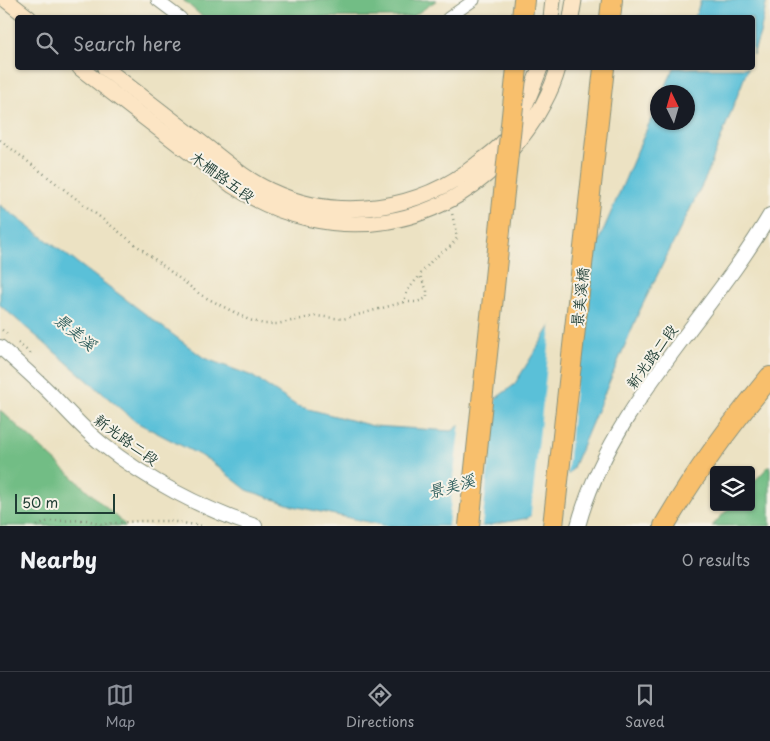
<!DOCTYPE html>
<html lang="en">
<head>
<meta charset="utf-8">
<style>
	body { margin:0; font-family:"Playpen Sans","LXGW WenKai TC",sans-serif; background:#242831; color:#f1f3f6 }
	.controls { position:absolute; right:15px; bottom:15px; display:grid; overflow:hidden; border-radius:5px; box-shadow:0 1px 4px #0004 }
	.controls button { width:45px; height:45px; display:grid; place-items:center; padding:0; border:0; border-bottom:1px solid #363941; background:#171b24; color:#f1f3f6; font:25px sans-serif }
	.compass { position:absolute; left:650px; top:85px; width:45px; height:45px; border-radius:50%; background:#171b24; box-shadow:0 1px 4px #0004; rotate:355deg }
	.scale { position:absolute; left:15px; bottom:12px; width:100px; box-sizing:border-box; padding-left:5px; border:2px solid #1f3d34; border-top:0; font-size:14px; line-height:18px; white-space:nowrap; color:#1f3d34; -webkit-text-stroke:4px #f7f3e8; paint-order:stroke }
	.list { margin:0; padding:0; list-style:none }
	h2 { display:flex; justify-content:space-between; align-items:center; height:65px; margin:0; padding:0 20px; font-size:21px }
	h2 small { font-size:16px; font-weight:400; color:#9ea1a6 }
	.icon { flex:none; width:28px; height:28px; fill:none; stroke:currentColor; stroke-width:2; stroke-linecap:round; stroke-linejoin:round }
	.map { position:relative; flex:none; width:770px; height:526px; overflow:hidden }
	.search { position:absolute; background:#171b24; box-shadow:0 1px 4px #0004; left:15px; right:15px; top:15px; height:55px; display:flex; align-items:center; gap:12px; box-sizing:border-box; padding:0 18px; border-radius:5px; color:#9ea1a6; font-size:19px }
	.sheet { height:145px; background:#171b24 }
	nav { display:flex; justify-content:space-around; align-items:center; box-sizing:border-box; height:70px; border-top:1px solid #363941; background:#171b24; font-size:14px; color:#9ea1a6 }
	nav a { display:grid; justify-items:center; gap:2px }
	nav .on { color:#8c9099 }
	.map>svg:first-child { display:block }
</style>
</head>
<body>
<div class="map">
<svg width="770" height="526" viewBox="0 0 770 526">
	<rect width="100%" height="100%" fill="#f7f3e8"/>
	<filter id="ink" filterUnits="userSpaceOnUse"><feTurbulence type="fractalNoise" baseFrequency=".02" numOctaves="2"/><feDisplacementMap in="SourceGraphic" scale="10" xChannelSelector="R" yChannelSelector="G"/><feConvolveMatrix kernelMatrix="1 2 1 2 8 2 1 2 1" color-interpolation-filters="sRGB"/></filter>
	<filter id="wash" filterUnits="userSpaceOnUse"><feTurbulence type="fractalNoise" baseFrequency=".0096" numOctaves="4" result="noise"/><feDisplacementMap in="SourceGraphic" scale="20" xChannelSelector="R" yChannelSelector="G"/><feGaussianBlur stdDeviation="1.12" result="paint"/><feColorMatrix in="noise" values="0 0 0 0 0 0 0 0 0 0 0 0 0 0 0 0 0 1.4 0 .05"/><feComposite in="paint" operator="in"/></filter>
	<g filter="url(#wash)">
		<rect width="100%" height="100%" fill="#ece2c3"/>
		<!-- forest -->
		<path fill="#72bd85" stroke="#487d5c" d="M183 0H437L412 17 204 18Z
			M0 410 126 526H0Z
			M770 465V526H712L730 507H751V485Z"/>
		<!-- water -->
		<path fill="#5ac0d8" stroke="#3c7e86" d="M701 0H767L760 34 753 55 752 18 695 17Z
			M674 68H748L706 177 639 312 572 470 528 518 486 526H387L293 506 247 490 209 460 136 422 0 305V205L204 358 252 376 297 406 373 426 452 431 514 385 588 266 657 105 658 122H688V92H663Z"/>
		<!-- pier -->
		<path fill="#ece2c3" d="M586 265 567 479 530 521 552 319Z
			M496 396 482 526H448L460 422Z"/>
	</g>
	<g filter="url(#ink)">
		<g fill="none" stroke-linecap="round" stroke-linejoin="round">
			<!-- minor casing -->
			<g stroke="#86907c" stroke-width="13">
				<path id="minor" d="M157 0 181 18
					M448 18 474 0"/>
			</g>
			<!-- tertiary casing -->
			<g stroke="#86907c" stroke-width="16">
				<path id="tertiary" d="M0 347C17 362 34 377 50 393 67 410 83 429 102 444 146 479 202 509 255 526
					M578 526C610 407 709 319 770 215"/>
			</g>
			<!-- secondary casing -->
			<g stroke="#86907c" stroke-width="17">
				<path id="secondary" d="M6 0 29 18
					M551 18 553 0
					M571 18 574 0
					M80 68 233 186C331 250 450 232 521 138 536 119 552 91 558 68
					M105 68C137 93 170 118 203 144 225 161 246 180 271 191 339 223 420 210 477 164 487 157 499 148 506 139 521 118 531 92 540 68"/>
			</g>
			<!-- motorway casing -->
			<g stroke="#86907c" stroke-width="22">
				<path id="motorway" d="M522 18 524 0
					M610 18 612 0
					M553 526 604 68
					M664 526C695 473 731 424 770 377"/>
			</g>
			<!-- path -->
			<path stroke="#86907c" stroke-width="2.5" stroke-dasharray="1 4" stroke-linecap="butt" d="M0 140 201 295 249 320 264 324H277L316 316 343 319 404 302 407 291 433 259 451 246 457 238 452 213
				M404 302H417L427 298V290L420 276
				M2 330 10 336
				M18 343 30 353 27 356
				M37 526 49 521 86 520 102 524 139 521H169L202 526"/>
			<!-- minor -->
			<use href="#minor" stroke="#fff" stroke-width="11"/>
			<!-- tertiary -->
			<use href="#tertiary" stroke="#fff" stroke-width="14"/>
			<!-- secondary -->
			<use href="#secondary" stroke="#fce5c4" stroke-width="15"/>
			<!-- motorway -->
			<use href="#motorway" stroke="#f8bf6c" stroke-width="20"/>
			<!-- motorway-bridge casing -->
			<g stroke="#86907c" stroke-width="22" stroke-linecap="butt">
				<path id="motorway-bridge" d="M469 526 517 68"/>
			</g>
			<!-- motorway-bridge -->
			<use href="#motorway-bridge" stroke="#f8bf6c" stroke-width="20"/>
		</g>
	</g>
	<g text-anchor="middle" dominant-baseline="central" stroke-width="4" stroke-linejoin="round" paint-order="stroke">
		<!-- street labels -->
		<g font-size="15" fill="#1f3d34" stroke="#f7f3e8">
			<text transform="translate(223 176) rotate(36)">木柵路五段</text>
			<text transform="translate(579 297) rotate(-84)">景美溪橋</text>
			<text transform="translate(651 356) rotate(-54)">新光路二段</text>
			<text transform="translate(127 439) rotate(36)">新光路二段</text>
		</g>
		<!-- water labels -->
		<g font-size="16" font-style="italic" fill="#2e5e5d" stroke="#f7f3e8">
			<text transform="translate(76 331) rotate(39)">景美溪</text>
			<text transform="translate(451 485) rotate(-16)">景美溪</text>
		</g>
	</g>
</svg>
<div class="controls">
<button><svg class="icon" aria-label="layers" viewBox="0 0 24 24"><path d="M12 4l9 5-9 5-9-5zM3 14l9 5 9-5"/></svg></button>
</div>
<svg class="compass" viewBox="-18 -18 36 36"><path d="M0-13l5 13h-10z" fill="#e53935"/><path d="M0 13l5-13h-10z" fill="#9ea1a6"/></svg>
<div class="scale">50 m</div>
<div class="search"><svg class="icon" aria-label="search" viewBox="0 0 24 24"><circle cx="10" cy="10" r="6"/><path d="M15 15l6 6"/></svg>Search here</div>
</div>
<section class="sheet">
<h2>Nearby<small>0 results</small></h2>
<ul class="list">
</ul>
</section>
<nav>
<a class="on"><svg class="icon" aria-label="map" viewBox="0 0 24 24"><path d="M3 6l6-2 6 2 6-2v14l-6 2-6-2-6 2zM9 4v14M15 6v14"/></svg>Map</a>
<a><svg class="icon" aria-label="directions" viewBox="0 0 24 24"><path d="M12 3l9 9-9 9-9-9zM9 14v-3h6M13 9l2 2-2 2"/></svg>Directions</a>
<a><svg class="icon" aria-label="saved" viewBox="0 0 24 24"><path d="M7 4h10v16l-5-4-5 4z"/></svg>Saved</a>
</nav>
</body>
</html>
